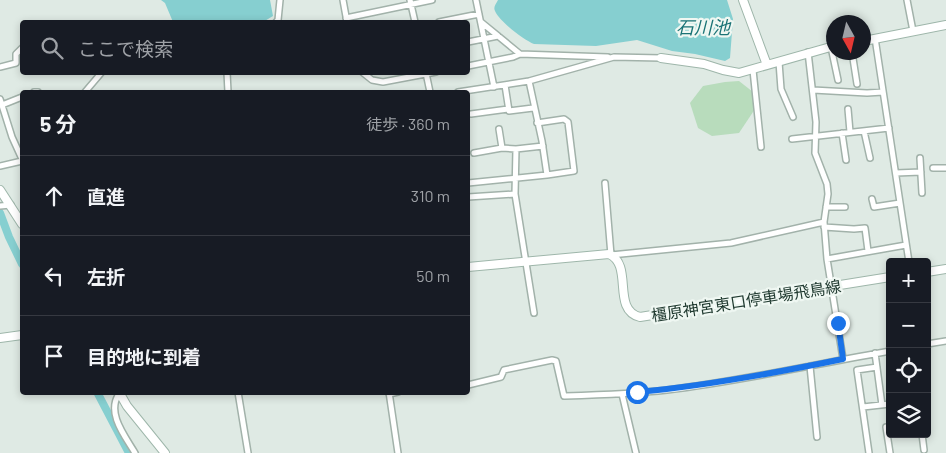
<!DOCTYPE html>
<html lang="ja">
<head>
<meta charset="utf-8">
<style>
	body { margin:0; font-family:Barlow,"Noto Sans JP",sans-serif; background:#242831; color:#f1f3f6 }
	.controls { position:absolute; right:15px; bottom:15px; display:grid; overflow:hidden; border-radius:5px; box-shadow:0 2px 8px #0003 }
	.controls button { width:45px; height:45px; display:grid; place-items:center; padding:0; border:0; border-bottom:1px solid #363941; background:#171b24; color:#f1f3f6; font:25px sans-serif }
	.compass { position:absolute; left:826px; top:15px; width:45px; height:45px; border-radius:50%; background:#171b24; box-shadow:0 2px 8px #0003; rotate:172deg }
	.stop { position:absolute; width:15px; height:15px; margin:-11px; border:4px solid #1a73e8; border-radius:50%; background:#fff }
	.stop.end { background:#1a73e8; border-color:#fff; box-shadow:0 1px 5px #0008 }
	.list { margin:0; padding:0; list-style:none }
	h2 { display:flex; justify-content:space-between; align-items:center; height:65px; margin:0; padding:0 20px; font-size:21px }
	h2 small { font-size:16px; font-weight:400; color:#9ea1a6 }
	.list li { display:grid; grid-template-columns:32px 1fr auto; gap:15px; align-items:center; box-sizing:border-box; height:80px; padding:0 20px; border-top:1px solid #363941 }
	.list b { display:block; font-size:19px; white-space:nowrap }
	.list em { font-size:16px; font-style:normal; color:#9ea1a6 }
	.icon { flex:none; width:28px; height:28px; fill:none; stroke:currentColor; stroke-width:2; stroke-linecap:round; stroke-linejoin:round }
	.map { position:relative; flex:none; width:946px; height:453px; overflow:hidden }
	.search { position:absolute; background:#171b24; box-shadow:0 2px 8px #0003; left:20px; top:20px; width:450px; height:55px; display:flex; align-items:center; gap:12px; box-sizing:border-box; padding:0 18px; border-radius:5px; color:#9ea1a6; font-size:19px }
	.panel { position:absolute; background:#171b24; box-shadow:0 2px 8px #0003; left:20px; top:90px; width:450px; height:305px; border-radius:5px }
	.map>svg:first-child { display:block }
</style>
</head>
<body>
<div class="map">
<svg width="946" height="453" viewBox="0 0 946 453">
	<rect width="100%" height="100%" fill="#dfeae4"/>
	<!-- green -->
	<path fill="#b8dcbc" d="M739 81 753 92 755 109 739 133 712 136 698 128 690 103 703 86 725 82Z"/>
	<!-- water -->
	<path fill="#86cfd0" d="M161 0H270L273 16 263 22H173L165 3Z
		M498 0H727L733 19 730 58 725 61 695 54 672 51 637 40 596 46 534 44C524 40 500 22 495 11 493 7 496 4 498 0Z"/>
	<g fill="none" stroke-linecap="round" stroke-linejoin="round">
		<!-- river -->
		<path stroke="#86cfd0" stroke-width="8" d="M0 213 9 237 22 264
			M97 392 129 453"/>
		<!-- street casing -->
		<g stroke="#a2b2aa" stroke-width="8">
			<path id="street" d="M343 0 347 22
				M410 0 415 22
				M476 0 494 87
				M907 0 913 31
				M346 18 432 0
				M276 22 278 20 280 0
				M439 22 479 14
				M481 22 520 54
				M875 38 909 262
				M468 42 498 36
				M831 47 838 80
				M852 52 857 84
				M779 62 781 89 793 117
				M468 66 513 57 520 54 608 57
				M0 67 16 63V54L22 48
				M753 70 761 147
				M227 72 228 92
				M362 72 372 80 383 82 436 72
				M426 73 430 92
				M505 85 509 111 533 108
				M813 90 867 93 883 92
				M34 92H38
				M85 92 102 72
				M458 92 529 81 614 57 661 58
				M0 99 12 137 22 159
				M2 105 22 97
				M848 109 850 132
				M471 114 508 109
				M537 123 564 119 568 122 574 171 547 175
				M499 129 502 148
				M864 131 870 158
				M842 133 846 160
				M792 139 889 128
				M516 149 515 194 534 313
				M474 153 502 148 516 149 543 146
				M920 158 922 193
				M0 166 22 161
				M933 168H946
				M896 173 921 172
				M468 183 547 175 542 141 529 81
				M605 183 611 255 731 243 824 222 828 194 827 184 815 153 816 122 808 52
				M468 197 515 194
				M872 199 874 207 900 203
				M0 206 11 205
				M826 207H845
				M824 222 827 259 843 359
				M824 227 854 229 865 228 868 251
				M827 259 906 245
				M927 344 946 341
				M875 353 882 405
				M810 366 817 437
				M468 385 501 377 504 370 552 360 556 361 564 396C598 395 633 394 667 390 742 381 816 364 890 351
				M238 392 248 453
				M389 392 398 453
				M119 394C106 413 125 436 135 453
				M389 394 398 392
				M622 394 636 453
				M863 407 890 404
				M890 427H886L890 453
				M922 434 924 450
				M869 453 857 370 877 367"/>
		</g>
		<!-- secondary casing -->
		<g stroke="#9eb6aa" stroke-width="10">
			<path id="secondary" d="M743 0 767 65
				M864 41 946 25
				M661 58 704 64 723 70 739 73 834 46
				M0 190 22 224
				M468 267 609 254C634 265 611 310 640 317L890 277
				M927 272 946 269
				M0 338 22 335
				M119 392 127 406 165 453"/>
		</g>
		<!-- street -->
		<use href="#street" stroke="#fff" stroke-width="5"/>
		<!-- secondary -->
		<use href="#secondary" stroke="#fff" stroke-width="8"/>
	</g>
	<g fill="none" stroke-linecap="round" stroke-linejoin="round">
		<!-- route -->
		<path stroke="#1a73e8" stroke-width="6" d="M637 392C706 386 775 373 843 359L838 323"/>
	</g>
	<g text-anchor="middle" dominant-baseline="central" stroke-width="4.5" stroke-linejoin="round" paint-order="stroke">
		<!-- street labels -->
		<g font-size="16" fill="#203a30" stroke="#eff7f2">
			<text transform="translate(746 300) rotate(-9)">橿原神宮東口停車場飛鳥線</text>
		</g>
		<!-- water labels -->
		<g font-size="18" font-style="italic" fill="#1a7376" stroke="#eff7f2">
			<text x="703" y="27">石川池</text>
		</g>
	</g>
</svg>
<div class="controls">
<button>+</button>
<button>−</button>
<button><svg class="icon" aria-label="locate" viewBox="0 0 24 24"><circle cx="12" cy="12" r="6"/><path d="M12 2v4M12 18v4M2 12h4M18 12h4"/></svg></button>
<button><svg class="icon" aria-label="layers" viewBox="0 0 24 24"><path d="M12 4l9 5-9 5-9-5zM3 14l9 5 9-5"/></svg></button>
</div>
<svg class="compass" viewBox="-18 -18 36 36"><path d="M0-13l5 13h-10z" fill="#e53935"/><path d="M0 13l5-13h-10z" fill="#9ea1a6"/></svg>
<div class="stop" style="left:637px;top:392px"></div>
<div class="stop end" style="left:838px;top:323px"></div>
<div class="search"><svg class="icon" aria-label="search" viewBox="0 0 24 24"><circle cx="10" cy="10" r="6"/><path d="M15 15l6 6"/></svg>ここで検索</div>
<section class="panel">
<h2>5 分<small>徒歩 · 360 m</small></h2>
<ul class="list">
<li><svg class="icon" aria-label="ahead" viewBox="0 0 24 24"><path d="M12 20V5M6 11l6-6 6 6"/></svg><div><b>直進</b></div><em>310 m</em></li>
<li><svg class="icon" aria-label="left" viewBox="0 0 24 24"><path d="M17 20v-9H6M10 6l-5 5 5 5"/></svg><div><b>左折</b></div><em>50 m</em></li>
<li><svg class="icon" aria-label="arrive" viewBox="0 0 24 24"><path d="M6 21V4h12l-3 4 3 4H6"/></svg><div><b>目的地に到着</b></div></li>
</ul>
</section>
</div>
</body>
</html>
